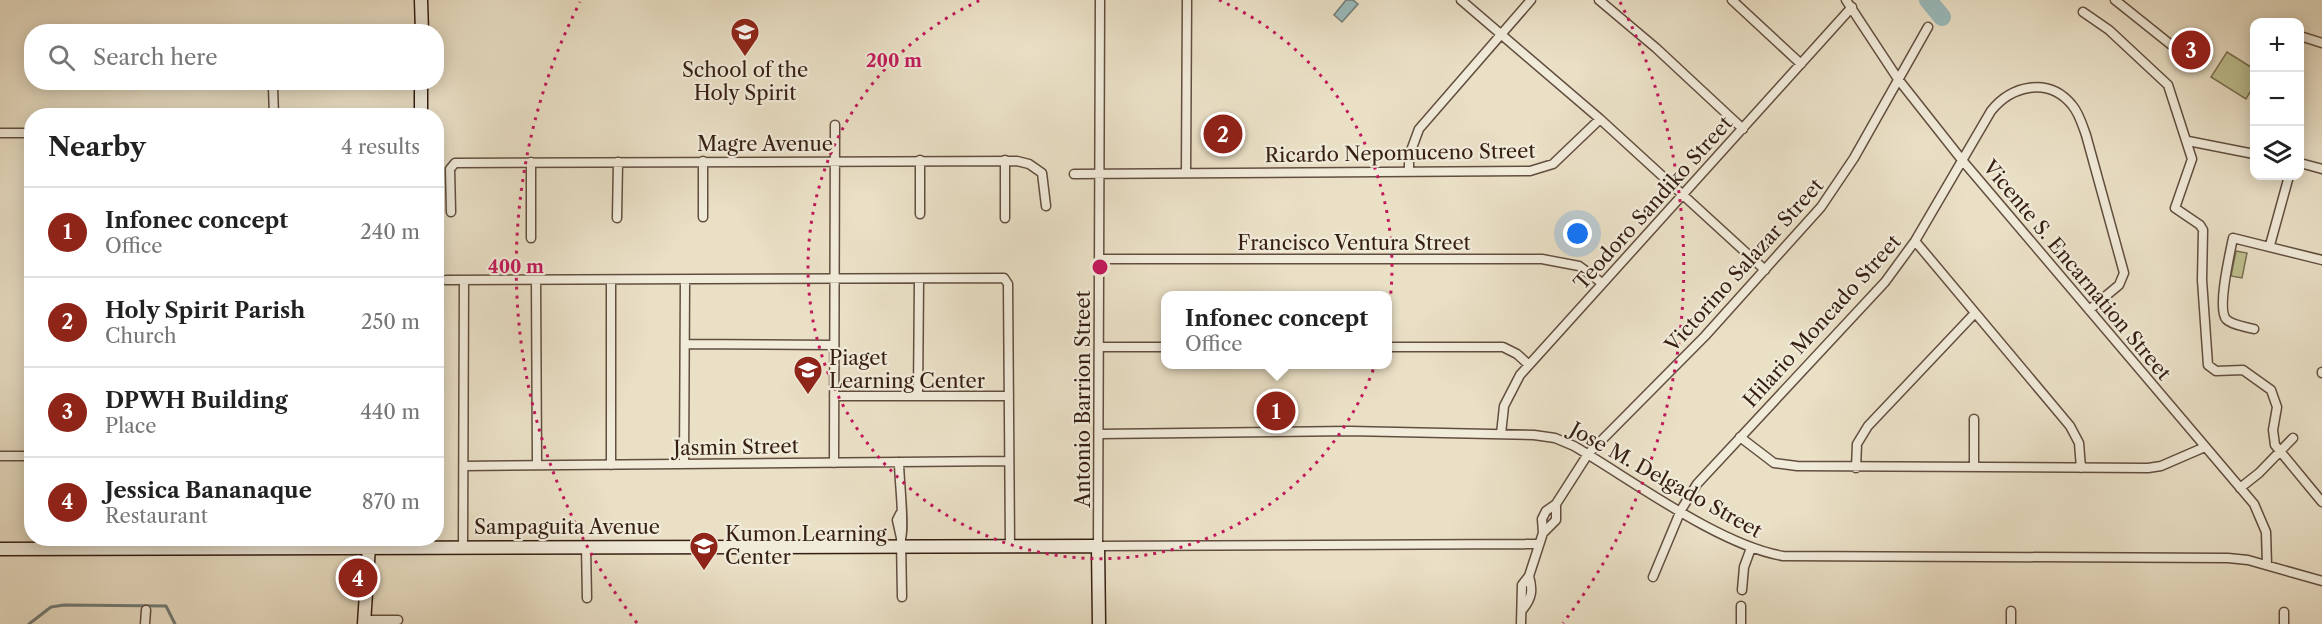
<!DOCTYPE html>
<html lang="en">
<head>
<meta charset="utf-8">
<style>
	body { margin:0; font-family:"Libre Caslon Text",serif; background:#f2f2f2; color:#222 }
	.controls { position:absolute; right:18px; top:18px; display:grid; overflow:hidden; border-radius:12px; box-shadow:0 3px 15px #0003 }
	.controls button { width:54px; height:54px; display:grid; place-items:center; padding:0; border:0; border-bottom:2px solid #e0e0e0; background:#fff; color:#222; font:30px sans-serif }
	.you { position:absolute; left:1578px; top:234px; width:21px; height:21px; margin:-15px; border:4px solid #fff; border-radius:50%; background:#1a73e8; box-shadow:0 0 0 9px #1a73e833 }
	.badge { display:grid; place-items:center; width:39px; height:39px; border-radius:50%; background:#8f2418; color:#fff; font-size:20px; font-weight:700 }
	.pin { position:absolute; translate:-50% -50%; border:3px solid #fff; box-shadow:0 2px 6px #0006 }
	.popup { position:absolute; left:1161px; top:291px; width:231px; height:78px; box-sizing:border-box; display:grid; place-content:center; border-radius:12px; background:#fff; filter:drop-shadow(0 2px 4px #0005); font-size:20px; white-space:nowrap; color:#767676 }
	.popup b { font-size:22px; color:#222 }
	.popup::after { content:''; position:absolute; left:50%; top:100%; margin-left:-12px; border:12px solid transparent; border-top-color:#fff }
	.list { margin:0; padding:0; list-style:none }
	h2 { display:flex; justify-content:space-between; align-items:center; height:78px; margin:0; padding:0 24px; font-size:26px }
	h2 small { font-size:20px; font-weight:400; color:#767676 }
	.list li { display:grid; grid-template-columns:39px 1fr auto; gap:18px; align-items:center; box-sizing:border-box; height:90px; padding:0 24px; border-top:2px solid #e0e0e0 }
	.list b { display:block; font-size:22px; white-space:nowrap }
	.list p { margin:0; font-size:20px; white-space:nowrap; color:#767676 }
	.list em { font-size:20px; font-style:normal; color:#767676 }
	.icon { flex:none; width:33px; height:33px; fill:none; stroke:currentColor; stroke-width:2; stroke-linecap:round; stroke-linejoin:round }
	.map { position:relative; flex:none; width:2322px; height:624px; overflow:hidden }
	.search { position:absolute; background:#fff; box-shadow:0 3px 15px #0003; left:24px; top:24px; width:420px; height:66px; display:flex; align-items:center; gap:15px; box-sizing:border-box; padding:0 21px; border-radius:24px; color:#767676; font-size:22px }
	.panel { position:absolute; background:#fff; box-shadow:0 3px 15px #0003; left:24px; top:108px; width:420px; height:438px; border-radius:24px }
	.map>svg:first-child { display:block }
</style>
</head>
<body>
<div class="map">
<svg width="2322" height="624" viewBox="0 0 2322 624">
	<rect width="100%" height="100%" fill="#eae0c6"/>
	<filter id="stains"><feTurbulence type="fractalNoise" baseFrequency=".00333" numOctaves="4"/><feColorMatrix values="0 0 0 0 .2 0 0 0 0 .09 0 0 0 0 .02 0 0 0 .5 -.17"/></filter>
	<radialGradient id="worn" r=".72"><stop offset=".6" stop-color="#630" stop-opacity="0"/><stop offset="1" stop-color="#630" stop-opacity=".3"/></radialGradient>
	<!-- green -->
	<path fill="#bec090" stroke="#7a6f51" stroke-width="1.5" d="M2227 52 2254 69V85L2246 99 2211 77Z
		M2236 251 2247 253 2242 278 2231 276Z"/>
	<!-- water -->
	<path fill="#9abbbc" stroke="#727c78" stroke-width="1.5" d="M1346 0H1353L1358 4 1342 22 1334 15Z"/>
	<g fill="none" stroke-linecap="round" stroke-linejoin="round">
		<!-- stream -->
		<path stroke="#727c78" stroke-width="3" d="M29 624 51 607 64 605 166 606 175 624"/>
		<!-- river -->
		<path stroke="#9abbbc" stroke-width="18" d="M1928 0 1942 17"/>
		<!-- street casing -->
		<g stroke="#624e3f" stroke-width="11">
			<path id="street" d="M1100 0 1098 546 1538 544
				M1461 0 1600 119 1765 270
				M1599 0 1656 48 1743 129
				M1732 0 1801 64
				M1846 0 1898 79 1962 160 2254 504 2266 532 2267 565
				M2115 0 2175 48
				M2083 12 2109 30 2168 85 2192 159 2175 208 2200 225 2203 230 2202 280 2208 365 2216 371 2243 370 2271 390 2277 407 2273 430 2275 445 2322 502
				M2300 36 2322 43
				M273 87 274 116
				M0 133H32
				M2188 141 2254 154
				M920 160V214
				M531 162V238
				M2300 163 2322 169
				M1409 171V156L1419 129 1531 0
				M1186 173 1187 0
				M1074 174 1530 171 1553 164 1600 119
				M451 212 450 169 455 163 1017 161 1029 164 1042 173 1046 206
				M703 217V161
				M617 218 618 162
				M1005 218V160
				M1915 241 2070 426 2079 443 2081 468
				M2270 245 2289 176
				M1100 259H1542L1579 266 1602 283
				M446 280 1004 278 1008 284 1010 546
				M536 280 537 465
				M611 280V465
				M2254 329C2247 327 2231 325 2226 319 2217 308 2230 253 2233 238L2322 260
				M685 344 834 345
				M1100 347H1165
				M1387 347H1503L1517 354 1529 365
				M2322 373V372
				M834 396H1009
				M918 396 919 280
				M1100 434 1349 431 1534 435 1555 438 1574 446C1632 480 1719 545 1783 556L2228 558 2248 560 2322 581
				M1501 434 1504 406 1520 375 1852 7
				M1740 437 1774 463 1797 466 2148 468 2161 466 2205 447
				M0 456H32
				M899 462C899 479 905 527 901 538L902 597
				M834 463 835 125
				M684 464 685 280
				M464 466 1009 461
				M1974 467V419
				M1856 468 1857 444 1868 426 1975 313
				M2240 488 2259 473 2293 438
				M900 514 897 520 901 538
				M1543 533 1556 520V504
				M463 546 464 280
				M586 546 587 598
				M1653 577 1681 510 1697 484 1885 282 1915 241 1991 111C2011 86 2048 76 2072 105 2079 113 2082 124 2086 135L2124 273 2119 285 2089 310
				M1742 590 1744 567 1751 548
				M1523 609C1532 598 1533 590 1529 576
				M364 620H398
				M145 624 146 610
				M1521 624 1522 585 1529 576 1543 533 1542 519 1546 511 1556 504 1588 454 1705 336 1821 207 1854 158 1928 27
				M1741 624V606
				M2011 624V611
				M2284 624V612"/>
		</g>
		<!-- secondary casing -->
		<g stroke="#351e12" stroke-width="15">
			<path id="secondary" d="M421 0 422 32
				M421 116V82
				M0 549 1098 546 1099 624
				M364 624 369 546"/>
		</g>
		<!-- street -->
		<use href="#street" stroke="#f1ebda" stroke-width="8"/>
		<!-- secondary -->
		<use href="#secondary" stroke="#f1ebda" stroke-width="12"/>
	</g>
	<!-- distance rings -->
	<g fill="none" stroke="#c2185b" stroke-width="3" stroke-dasharray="3 6">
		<path d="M1219 0A292 292 0 1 1 981 0"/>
		<path d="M637 623A584 584 0 0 1 580 2M1620 2A584 584 0 0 1 1563 623"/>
	</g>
	<!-- icons -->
	<defs>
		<g id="school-pin" transform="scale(1.5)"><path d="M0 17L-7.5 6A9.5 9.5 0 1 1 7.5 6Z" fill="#8f2418" stroke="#f1ebda"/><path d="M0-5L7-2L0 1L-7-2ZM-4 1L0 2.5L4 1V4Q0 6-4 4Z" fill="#fff"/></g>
	</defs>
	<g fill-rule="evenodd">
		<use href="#school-pin" x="745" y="32"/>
		<use href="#school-pin" x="808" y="370"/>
		<use href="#school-pin" x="704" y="546"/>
	</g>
	<g text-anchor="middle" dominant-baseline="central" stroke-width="4.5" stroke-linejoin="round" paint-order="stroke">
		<!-- poi labels -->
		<g font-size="20" fill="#351e12" stroke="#f1ebda" text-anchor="start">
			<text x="745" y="70" text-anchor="middle">School of the<tspan x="745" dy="23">Holy Spirit</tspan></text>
			<text x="829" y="358">Piaget<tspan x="829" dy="23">Learning Center</tspan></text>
			<text x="725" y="534">Kumon Learning<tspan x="725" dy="23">Center</tspan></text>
		</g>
		<!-- street labels -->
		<g font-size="20" fill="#351e12" stroke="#f1ebda">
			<text x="765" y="144">Magre Avenue</text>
			<text transform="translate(1400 153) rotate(-1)">Ricardo Nepomuceno Street</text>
			<text transform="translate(1653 203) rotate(-48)">Teodoro Sandiko Street</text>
			<text x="1354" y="243">Francisco Ventura Street</text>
			<text transform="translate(1744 265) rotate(-48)">Victorino Salazar Street</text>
			<text transform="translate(2077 270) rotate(50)">Vicente S. Encarnation Street</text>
			<text transform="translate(1822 321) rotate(-48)">Hilario Moncado Street</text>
			<text transform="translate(1083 399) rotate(-90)">Antonio Barrion Street</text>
			<text transform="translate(736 447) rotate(-1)">Jasmin Street</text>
			<text transform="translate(1666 480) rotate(29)">Jose M. Delgado Street</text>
			<text x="567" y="527">Sampaguita Avenue</text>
		</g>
	</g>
	<circle cx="1100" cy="267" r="9" fill="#c2185b" stroke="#f1ebda" stroke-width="3"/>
	<g font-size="18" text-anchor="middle" font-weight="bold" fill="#c2185b" stroke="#f1ebda" stroke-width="4.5" stroke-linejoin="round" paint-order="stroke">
		<text x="894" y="67">200 m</text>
		<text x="516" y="273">400 m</text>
	</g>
	<rect width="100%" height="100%" filter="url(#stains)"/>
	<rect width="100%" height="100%" fill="url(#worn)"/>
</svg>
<div class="controls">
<button>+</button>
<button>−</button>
<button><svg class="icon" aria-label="layers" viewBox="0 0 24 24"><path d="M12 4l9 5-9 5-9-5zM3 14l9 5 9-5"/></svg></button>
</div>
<div class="you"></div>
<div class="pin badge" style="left:1276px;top:411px">1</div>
<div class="popup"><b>Infonec concept</b>Office</div>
<div class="pin badge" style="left:1223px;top:134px">2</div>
<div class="pin badge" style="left:2191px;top:50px">3</div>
<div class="pin badge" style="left:358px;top:578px">4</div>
<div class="search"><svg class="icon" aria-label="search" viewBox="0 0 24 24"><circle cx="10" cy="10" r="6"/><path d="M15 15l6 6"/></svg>Search here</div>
<section class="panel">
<h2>Nearby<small>4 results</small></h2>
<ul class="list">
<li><span class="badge">1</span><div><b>Infonec concept</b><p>Office</p></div><em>240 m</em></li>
<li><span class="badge">2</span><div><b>Holy Spirit Parish</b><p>Church</p></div><em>250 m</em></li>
<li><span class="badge">3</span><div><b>DPWH Building</b><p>Place</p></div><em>440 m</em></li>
<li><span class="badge">4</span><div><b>Jessica Bananaque</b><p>Restaurant</p></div><em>870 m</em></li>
</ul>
</section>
</div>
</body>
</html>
